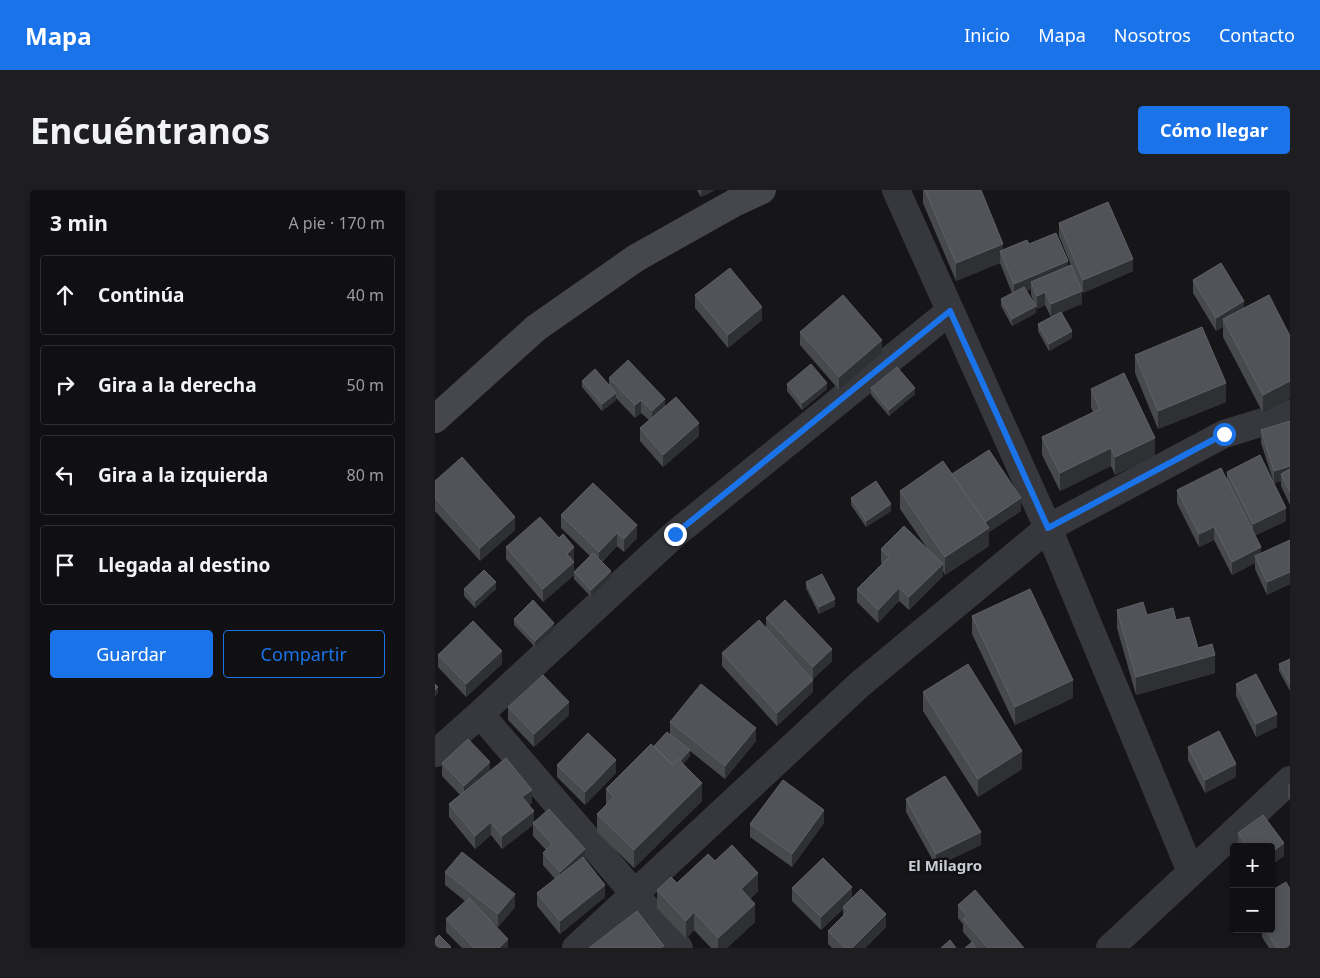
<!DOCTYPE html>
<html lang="es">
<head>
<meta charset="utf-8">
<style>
	body { margin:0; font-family:"Noto Sans",sans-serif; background:#1e1e20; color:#f1f3f6 }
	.controls { position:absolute; right:15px; bottom:15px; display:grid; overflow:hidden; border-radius:5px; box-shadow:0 2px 8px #0003 }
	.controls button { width:45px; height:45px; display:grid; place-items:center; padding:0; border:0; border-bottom:1px solid #303032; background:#101012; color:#f1f3f6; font:25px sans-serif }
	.stop { position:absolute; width:15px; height:15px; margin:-11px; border:4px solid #1a73e8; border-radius:50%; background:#fff }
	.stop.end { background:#1a73e8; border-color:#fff; box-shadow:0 1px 5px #0008 }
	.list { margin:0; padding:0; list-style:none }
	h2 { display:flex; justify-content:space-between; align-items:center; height:65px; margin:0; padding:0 20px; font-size:21px }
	h2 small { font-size:16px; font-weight:400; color:#9c9d9f }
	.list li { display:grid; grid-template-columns:32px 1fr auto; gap:15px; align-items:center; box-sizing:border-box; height:80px; margin:0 10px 10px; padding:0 10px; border:1px solid #303032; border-radius:5px }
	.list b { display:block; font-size:19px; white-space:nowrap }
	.list em { font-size:16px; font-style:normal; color:#9c9d9f }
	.actions { display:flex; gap:10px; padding:15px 20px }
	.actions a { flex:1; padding:11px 0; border:1px solid #1a73e8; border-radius:5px; text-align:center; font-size:18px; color:#1a73e8 }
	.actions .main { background:#1a73e8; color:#fff }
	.icon { flex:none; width:28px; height:28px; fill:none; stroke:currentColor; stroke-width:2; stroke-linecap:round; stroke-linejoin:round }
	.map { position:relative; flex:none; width:855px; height:758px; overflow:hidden; border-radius:5px }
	header { display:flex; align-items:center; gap:30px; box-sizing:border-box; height:70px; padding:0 25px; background:#1a73e8; color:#fff }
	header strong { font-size:24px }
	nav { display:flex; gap:28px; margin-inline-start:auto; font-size:18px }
	.intro { display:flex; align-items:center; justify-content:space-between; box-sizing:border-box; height:120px; padding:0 30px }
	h1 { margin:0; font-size:35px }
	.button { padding:12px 22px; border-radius:5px; background:#1a73e8; color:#fff; font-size:18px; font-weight:700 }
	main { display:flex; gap:30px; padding:0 30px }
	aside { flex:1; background:#101012; border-radius:5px; box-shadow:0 2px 8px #0003 }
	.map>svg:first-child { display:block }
</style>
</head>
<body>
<header>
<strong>Mapa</strong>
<nav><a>Inicio</a><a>Mapa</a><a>Nosotros</a><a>Contacto</a></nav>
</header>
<div class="intro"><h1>Encuéntranos</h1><a class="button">Cómo llegar</a></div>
<main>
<aside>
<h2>3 min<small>A pie · 170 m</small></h2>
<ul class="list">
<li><svg class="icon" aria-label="ahead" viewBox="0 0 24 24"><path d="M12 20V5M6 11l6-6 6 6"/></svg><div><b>Continúa</b></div><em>40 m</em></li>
<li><svg class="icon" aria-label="right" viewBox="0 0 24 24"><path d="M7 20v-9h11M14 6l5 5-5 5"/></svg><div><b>Gira a la derecha</b></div><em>50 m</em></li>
<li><svg class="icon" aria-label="left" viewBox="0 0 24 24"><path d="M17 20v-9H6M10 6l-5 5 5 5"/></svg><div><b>Gira a la izquierda</b></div><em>80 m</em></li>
<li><svg class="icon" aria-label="arrive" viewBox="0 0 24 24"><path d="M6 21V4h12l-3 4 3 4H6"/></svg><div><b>Llegada al destino</b></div></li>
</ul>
<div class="actions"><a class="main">Guardar</a><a>Compartir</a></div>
</aside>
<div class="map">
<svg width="855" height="758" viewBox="0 0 855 758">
	<rect width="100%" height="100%" fill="#161618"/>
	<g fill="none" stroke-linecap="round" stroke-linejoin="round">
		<!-- street -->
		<path stroke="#37383d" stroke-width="28" d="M461 0 613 338 756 682
			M45 524 199 703 244 758
			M1 563 45 524 240 344 515 121
			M141 758 424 495 613 338 789 244 855 224
			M675 758 855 590"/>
		<!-- secondary -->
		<path stroke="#45474d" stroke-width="28" d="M0 229 101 138 201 68 299 13 327 0"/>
	</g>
	<!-- wall -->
	<path fill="#47494d" d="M262 0H280L266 7Z
		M488 0H546L568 60 594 54 633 76 636 75 624 46V33L698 81 648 103 646 97 647 114 627 122 637 148 614 161 603 141V134L616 127 610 115 602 119 596 105V99L592 101 601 123 577 136 566 116V109L577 103 565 73 521 91 488 13Z
		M758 90 809 118 855 146 828 223 788 147V137L781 141 758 103Z
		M260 105 327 130 293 158 260 118Z
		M365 142 447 163 404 200 365 155Z
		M700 165 791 212 723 239 700 183Z
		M174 188 230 216 264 246 228 277 205 251V238L214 230 206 223 200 228 181 208V210L167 221 147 197V191L174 195Z
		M352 194 392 199 367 220 352 201Z
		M436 198 480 204 454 226 436 205Z
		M656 199 720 266 680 285 676 276 625 301 607 265V247L658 222 656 217Z
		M855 231V315L846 296V291L839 293 826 253V240Z
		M792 282 851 331 820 345 826 363 855 350V394L832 405 820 379V373L797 385 779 350 764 357 742 313V300L792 289Z
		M517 284 586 321 554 342V356L510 385 508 381V386L474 420 464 411 443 433 422 412V399L447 374 446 372V359L492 358 465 319V301Z
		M0 291 80 340 45 371 0 321Z
		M416 308 456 321 431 337 416 315Z
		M126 325 202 348 189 362 182 356 167 372 176 388 156 407 139 389V385L108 412 71 369V357L139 370 138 371 139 382 155 366 126 338Z
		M371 392 400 416 384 424 371 398Z
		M29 399H61L40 418 29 406Z
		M682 420 741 430 763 458 780 483 701 505 682 438Z
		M537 426 638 508 580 535 537 444Z
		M331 428 397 471 378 489V502L342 536 287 476V463L331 438Z
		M79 429 119 440 100 457 79 435Z
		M3 465 67 474 31 507 3 477Z
		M855 469V501L844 481V474Z
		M801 494 842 537 821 547 801 506Z
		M488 502 587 579 543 607 488 521Z
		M73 517 134 525 99 557 73 530Z
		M235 532 321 551 290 589 255 561V566L248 574 267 611 199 678 162 642V624L171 615V599L235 544Z
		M753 557 801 587 770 603 753 570Z
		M7 573 55 581 97 613 94 615 99 633 150 670 170 707 125 744 102 716V703L120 689 108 675V663L111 660 98 646V635L67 659 56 645 40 659 14 627V614L25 605 7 586Z
		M122 575 181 583 150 615 122 587Z
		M855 594V610L853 608V595Z
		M471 609 546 655 501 676 471 622Z
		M828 625 849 653V666L836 675V657L803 656V643Z
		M389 633 357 677 315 647V634Z
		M280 671 323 701 315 709 320 732 292 758H276L259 740 251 749 222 718V700L242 693Z
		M10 682 80 717 63 737 56 731 73 758H27L11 742V729L30 711 10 695Z
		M357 698 417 708 451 737 430 758H397L393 754V741L408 726V719L386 740 357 711Z
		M836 701 855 758H834L827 747V739H836Z
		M523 715 589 758H542L528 742V734L523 728Z"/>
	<!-- shaded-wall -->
	<path fill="#2f3033" d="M266 0H280L266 7Z
		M568 54V69L565 61V73L521 91V73Z
		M698 69V81L648 103V90Z
		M633 71V84L596 92V99L579 107V94Z
		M647 101V114L616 127V114Z
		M610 102V115L602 119V106Z
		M809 111V124L788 129V137L781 141V128Z
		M601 116V123L577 136V129Z
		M327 117V130L293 158V145Z
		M637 141V148L614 161V154Z
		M447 150V163L404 200V187Z
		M855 191V209L828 223V205Z
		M392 193V199L367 220V213Z
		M791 193V212L723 239V221Z
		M480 198V204L454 226V220Z
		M181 203V210L167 221V214Z
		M230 209V222L217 234V221Z
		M206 210V223L200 228V215Z
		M264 233V246L228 277V265Z
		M720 248V266L680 285V267Z
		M676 258V276L625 301V283Z
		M855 276V288L846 284V291L839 293V281Z
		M586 308V321L554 342V356L510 385V367L548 334Z
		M456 314V321L431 337V331Z
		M851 318V331L818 347V334Z
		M80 327V340L45 371V358Z
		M202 335V348L189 362V349Z
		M779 337V350L764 357V344Z
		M182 343V356L164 374V362Z
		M139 357V370L132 377V364Z
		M826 357V369L820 366V373L797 385V372Z
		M139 372V385L108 412V399Z
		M508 374V386L474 420V407Z
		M176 381V388L156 407V400Z
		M855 382V394L832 405V392Z
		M61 392V399L40 418V411Z
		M464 398V411L443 433V420Z
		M400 409V416L384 424V417Z
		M119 433V440L100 457V451Z
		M397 459V471L378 489V477Z
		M67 461V474L31 507V494Z
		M780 465V483L701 505V487Z
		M378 490V502L342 536V523Z
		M638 490V508L580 535V517Z
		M3 497V503L0 507V500Z
		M134 512V525L99 557V544Z
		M842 524V537L821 547V534Z
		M321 538V551L290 589V576Z
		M255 560V566L240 583V577Z
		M587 561V579L543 607V589Z
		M181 570V583L150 615V602Z
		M55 572V585L29 609V596Z
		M801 574V587L770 603V590Z
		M267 593V611L199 678V660Z
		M97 600V613L87 620V607Z
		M389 620V633L357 677V664Z
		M99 621V634L98 633V635L67 659V646Z
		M56 632V645L40 659V646Z
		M546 642V655L501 676V664Z
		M849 653V666L836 675V663Z
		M150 659V671L125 694V682Z
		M323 683V701L306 717V699Z
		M170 695V707L125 744V731Z
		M417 697V710L408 717V719L386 740V727Z
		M80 704V717L63 737V724Z
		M320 714V732L292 758H283V748Z
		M259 722V740L251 749V731Z
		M451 724V737L430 758H417Z
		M73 749V758H64Z"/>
	<!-- building -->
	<path fill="#525359" stroke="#5f6168" d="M490 0H546L568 54 521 73Z
		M673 12 698 69 648 90 624 33Z
		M621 43 633 71 579 94 565 61 592 50 594 54Z
		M786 73 809 111 781 128 758 90Z
		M636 75 647 101 616 114 610 102 602 106 596 92Z
		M295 78 327 117 293 145 260 105Z
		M589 97 601 116 577 129 566 109Z
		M408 105 447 150 404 187 365 142Z
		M834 105 855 146V191L828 205 788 129Z
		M626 122 637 141 614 154 603 134Z
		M767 137 791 193 723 221 700 165Z
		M193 170 230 209 217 221 206 210 200 215 174 188Z
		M376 174 392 193 367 213 352 194Z
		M462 177 480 198 454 220 436 198Z
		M160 179 181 203 167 214 147 191Z
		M689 183 720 248 680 267 676 258 625 283 607 247 665 219 656 199Z
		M241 207 264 233 228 265 205 238Z
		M855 231V276L839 281 826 240Z
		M554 260 586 308 550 332 517 284Z
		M825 265 851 318 818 334 792 282Z
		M27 267 80 327 45 358 0 308V291Z
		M508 271 554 338 510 367 465 301Z
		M786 278 826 357 797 372 779 337 764 344 742 300Z
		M855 279V302L846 284Z
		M441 291 456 314 431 331 416 308Z
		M158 293 202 335 189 349 182 343 164 362 126 325Z
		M105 327 124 348 128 344 139 357 132 364 139 372 108 399 71 357Z
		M469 336 508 374 474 407 464 398 443 420 422 399 454 367 446 359Z
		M855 350V382L832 392 820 366Z
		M158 363 176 381 156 400 139 382Z
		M49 380 61 392 40 411 29 399Z
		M387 384 400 409 384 417 371 392Z
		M595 399 638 490 580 517 537 426Z
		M98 410 119 433 100 451 79 429Z
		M350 410 397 459 378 477 331 428Z
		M708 412 712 425 738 418 741 430 754 427 763 458 777 454 780 465 701 487 682 420Z
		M324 430 378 490 342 523 287 463Z
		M38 431 67 461 31 494 3 465Z
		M855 469V494L844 474Z
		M533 474 587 561 543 589 488 502Z
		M821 484 842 524 821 534 801 494Z
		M108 485 134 512 99 544 73 517Z
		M0 494 3 497 0 500Z
		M266 494 321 538 290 576 235 532Z
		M784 541 801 574 770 590 753 557Z
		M232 542 255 560 245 571 243 569 238 575 219 556Z
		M153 543 181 570 150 602 122 575Z
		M33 549 55 572 29 596 7 573Z
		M216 554 237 575 243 569 267 593 199 660 162 624 179 607 171 599Z
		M71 568 97 600 87 607 99 621 67 646 56 632 40 646 14 614Z
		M510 586 546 642 501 664 471 609Z
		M348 590 389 620 357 664 315 634Z
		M114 619 150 659 125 682 108 663 117 654 98 633Z
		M828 625 849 653 836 663V657H813L803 643Z
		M297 655 323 683 306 699 320 714 283 748 259 722 251 731 222 700 236 687 242 693 273 664 280 671Z
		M27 662 80 704 63 724 10 682Z
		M148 667 170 695 125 731 102 703Z
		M388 668 417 697 386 727 357 698Z
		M851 692 855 699V758H842L830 739H836V729L839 727 836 722V701Z
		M426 699 451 724 417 758H410L393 741 413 721 408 717Z
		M540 700 589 758H553L528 729 532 726 523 715Z
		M34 708 73 749 64 758H39L11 729Z
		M202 721 229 756 225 758H154Z
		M4 745 16 757 15 758H0V749Z
		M515 750 521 758H506Z
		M537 752 541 758H530Z"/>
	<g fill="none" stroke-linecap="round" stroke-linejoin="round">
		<!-- route -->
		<path stroke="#1a73e8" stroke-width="6" d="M240 344 515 121 613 338 789 244"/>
	</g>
	<g text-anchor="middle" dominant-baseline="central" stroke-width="5" stroke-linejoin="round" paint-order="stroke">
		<!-- quarter labels -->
		<g font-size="15" font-weight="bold" fill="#c9ccd4" stroke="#111113">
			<text x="510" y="675">El Milagro</text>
		</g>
	</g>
</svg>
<div class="controls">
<button>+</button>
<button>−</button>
</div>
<div class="stop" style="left:789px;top:244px"></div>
<div class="stop end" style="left:240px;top:344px"></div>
</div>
</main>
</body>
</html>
